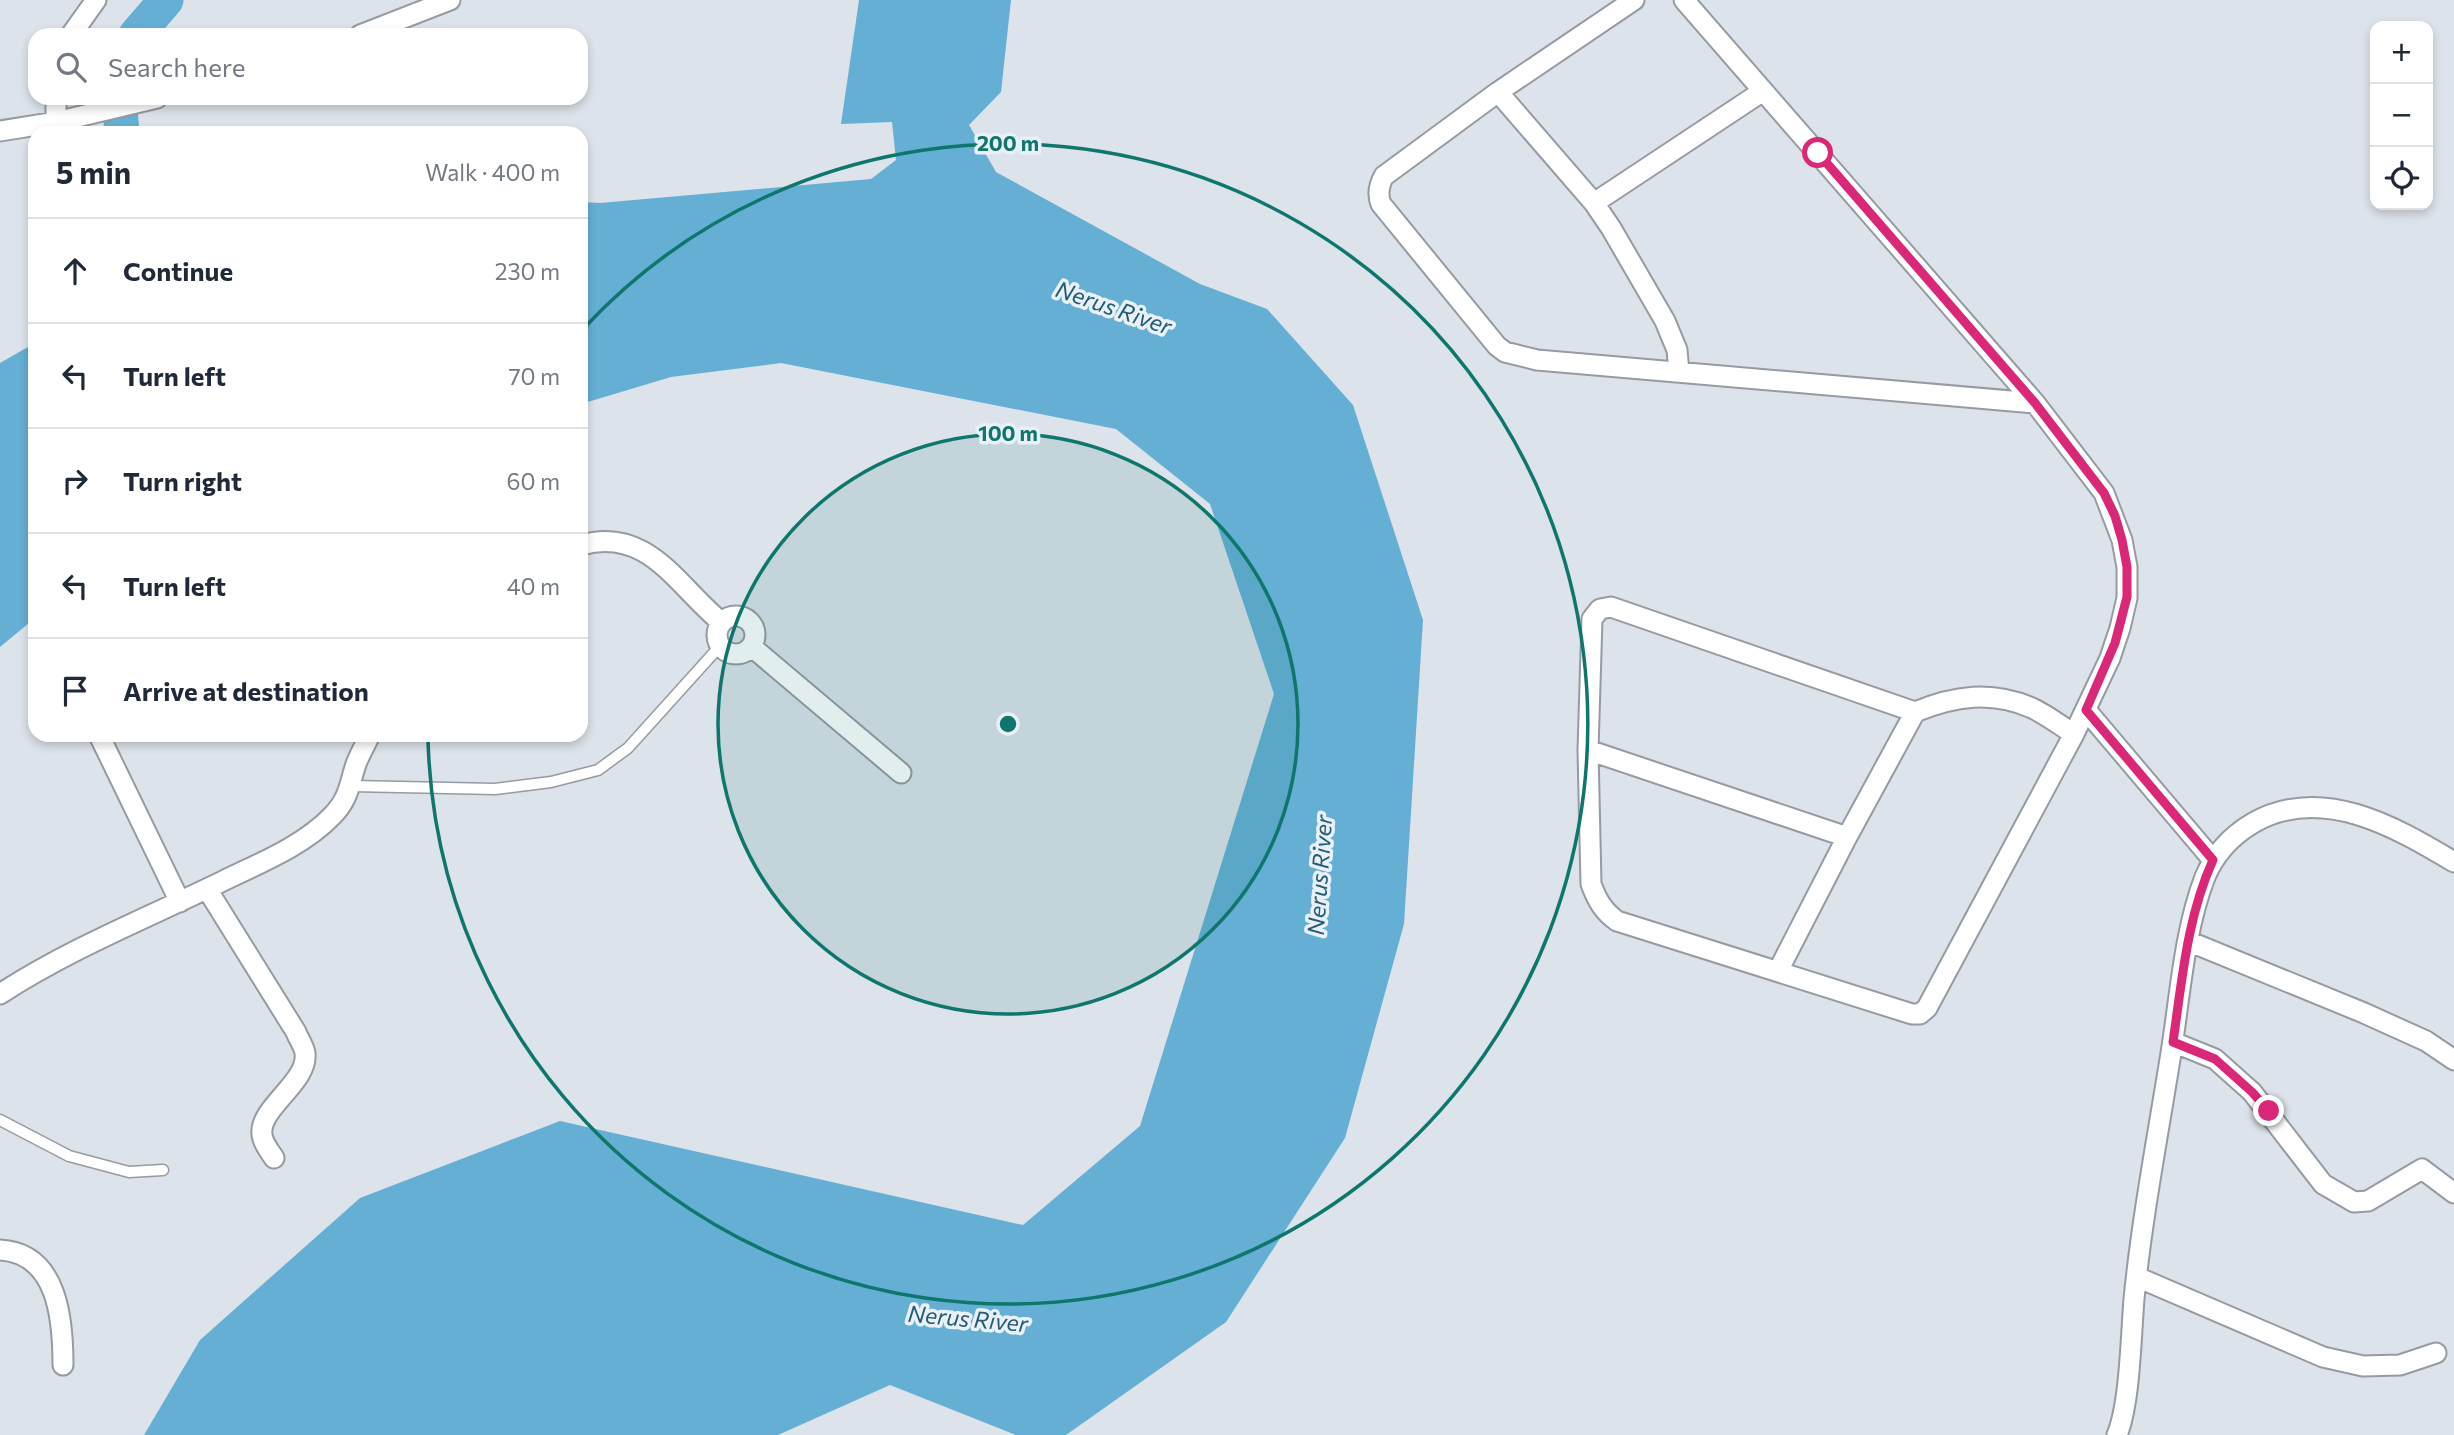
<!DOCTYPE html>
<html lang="en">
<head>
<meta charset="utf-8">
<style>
	body { margin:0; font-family:Commissioner,sans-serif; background:#f2f2f3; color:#1f2937 }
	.controls { position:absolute; right:21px; top:21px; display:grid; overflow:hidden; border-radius:14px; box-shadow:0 4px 10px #0003 }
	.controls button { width:63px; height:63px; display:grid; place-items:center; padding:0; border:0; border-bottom:2px solid #e0e1e3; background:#fff; color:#1f2937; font:35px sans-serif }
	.stop { position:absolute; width:21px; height:21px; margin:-16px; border:5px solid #db2777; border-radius:50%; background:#fff }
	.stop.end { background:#db2777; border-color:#fff; box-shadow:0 2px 7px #0008 }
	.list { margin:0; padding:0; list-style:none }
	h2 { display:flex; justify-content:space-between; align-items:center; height:91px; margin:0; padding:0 28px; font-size:30px }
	h2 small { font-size:23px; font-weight:400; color:#747a83 }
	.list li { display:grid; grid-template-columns:46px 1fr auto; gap:21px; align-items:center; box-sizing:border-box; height:105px; padding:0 28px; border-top:2px solid #e0e1e3 }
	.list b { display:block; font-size:26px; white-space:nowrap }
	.list em { font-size:23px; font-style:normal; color:#747a83 }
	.icon { flex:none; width:38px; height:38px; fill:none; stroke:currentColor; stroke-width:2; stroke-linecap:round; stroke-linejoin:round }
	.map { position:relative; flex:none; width:2454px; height:1435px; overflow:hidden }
	.search { position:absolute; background:#fff; box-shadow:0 4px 10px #0003; left:28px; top:28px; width:560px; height:77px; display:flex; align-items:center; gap:18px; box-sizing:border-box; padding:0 24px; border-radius:21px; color:#747a83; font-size:26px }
	.panel { position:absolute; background:#fff; box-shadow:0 4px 10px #0003; left:28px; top:126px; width:560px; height:616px; border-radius:21px }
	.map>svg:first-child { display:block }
</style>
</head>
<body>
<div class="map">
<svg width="2454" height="1435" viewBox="0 0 2454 1435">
	<rect width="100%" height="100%" fill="#dce3ea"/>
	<!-- water -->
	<path fill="#65afd4" d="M859 0H1011L1001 92 969 125 996 172 1200 284 1267 309 1353 405 1423 620 1404 924 1345 1138 1226 1322 1066 1435H1016L890 1385 778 1435H144L200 1340 360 1198 560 1121 1023 1225 1140 1126 1274 694 1210 504 1116 429 781 363 671 377 581 404V202L600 203 871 179 896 160 892 122 841 124Z
		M35 343V618L0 647V363Z"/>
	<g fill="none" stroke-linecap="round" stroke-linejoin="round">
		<!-- river -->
		<path stroke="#65afd4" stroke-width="35" d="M136 35 166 0
			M119 98 122 133"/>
		<!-- service casing -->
		<g stroke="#959ba2" stroke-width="13">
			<path id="service" d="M352 786 495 789 551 782 598 770 628 748 720 646
				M0 1120 69 1156 129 1172 163 1170"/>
		</g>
		<!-- minor casing -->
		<g stroke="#959ba2" stroke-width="23">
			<path id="minor" d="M1634 0 1498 92 1384 176C1379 185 1377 194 1381 204L1497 346 1505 352 1537 360 2035 403
				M1684 0 2035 403 2104 493 2122 540 2127 567V598L2120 628 2110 658 2074 734 1927 1008 1920 1014H1912L1617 921C1603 911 1597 900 1591 884L1588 750 1592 619 1600 609 1611 607 1915 712C1954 696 1991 690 2032 708 2047 715 2061 726 2074 734
				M71 35 96 0
				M360 35 450 0
				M1498 92 1594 203 1611 228 1665 321 1677 350 1679 372
				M56 98V122
				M0 131 56 122 157 98
				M1594 203 1763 91
				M581 545C648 526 677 586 721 622
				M717 635a19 19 0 1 1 38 0a19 19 0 1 1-38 0Z
				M752 647 901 773
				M2086 710 2213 860
				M99 735 180 902
				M1588 750 1847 837
				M207 889 296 1032C298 1038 304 1046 305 1053 309 1084 253 1110 263 1139 265 1146 271 1153 274 1158
				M2188 941 2364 1013 2426 1041 2454 1060
				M1778 971 1847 837 1915 712
				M0 994C71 948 147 918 223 881 260 863 303 846 332 816 349 799 349 785 356 764 360 754 365 745 370 735
				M2173 1042 2215 1059 2252 1092 2323 1184 2354 1202 2368 1201 2422 1169 2454 1193
				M0 1250C58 1253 63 1320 63 1365
				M2137 1277 2323 1357 2363 1366 2400 1365 2436 1353
				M2117 1435C2130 1404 2131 1335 2134 1299 2142 1217 2158 1135 2171 1053 2180 997 2184 931 2205 877 2215 853 2231 836 2253 823 2321 784 2394 826 2454 862"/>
		</g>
		<!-- service -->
		<use href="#service" stroke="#fff" stroke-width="10"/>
		<!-- minor -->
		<use href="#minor" stroke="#fff" stroke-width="19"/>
	</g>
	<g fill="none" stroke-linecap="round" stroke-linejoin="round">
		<!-- route -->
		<path stroke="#db2777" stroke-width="9" d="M1818 153 2035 403 2104 493 2115 516 2122 540 2127 567V597L2115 643 2086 710 2213 860C2187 917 2182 981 2173 1042L2215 1059 2252 1092 2269 1111"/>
	</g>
	<!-- distance rings -->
	<circle cx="1008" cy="724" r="290" fill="#0f766e" fill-opacity=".12"/>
	<g fill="none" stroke="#0f766e" stroke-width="3.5">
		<circle cx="1008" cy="724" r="290"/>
		<path d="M584 328A580 580 0 1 1 428 739"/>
	</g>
	<g text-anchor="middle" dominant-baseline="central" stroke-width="7" stroke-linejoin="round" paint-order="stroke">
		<!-- water labels -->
		<g font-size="23" font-style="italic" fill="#235c76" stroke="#e9f0f7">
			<text transform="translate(1114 307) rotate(19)">Nerus River</text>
			<text transform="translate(1319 875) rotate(-86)">Nerus River</text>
			<text transform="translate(968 1318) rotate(5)">Nerus River</text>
		</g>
	</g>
	<circle cx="1008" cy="724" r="10" fill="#0f766e" stroke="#e9f0f7" stroke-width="3.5"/>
	<g font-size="21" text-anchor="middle" font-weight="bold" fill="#0f766e" stroke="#e9f0f7" stroke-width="7" stroke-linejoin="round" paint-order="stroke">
		<text x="1008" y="151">200 m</text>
		<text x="1008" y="441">100 m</text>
	</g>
</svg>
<div class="controls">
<button>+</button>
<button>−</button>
<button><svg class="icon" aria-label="locate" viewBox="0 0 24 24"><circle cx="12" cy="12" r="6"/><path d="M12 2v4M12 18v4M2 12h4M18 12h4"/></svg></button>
</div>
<div class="stop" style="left:1818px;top:153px"></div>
<div class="stop end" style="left:2269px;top:1111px"></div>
<div class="search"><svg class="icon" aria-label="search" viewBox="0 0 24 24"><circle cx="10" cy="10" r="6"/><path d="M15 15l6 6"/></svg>Search here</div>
<section class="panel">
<h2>5 min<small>Walk · 400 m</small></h2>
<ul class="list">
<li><svg class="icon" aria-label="ahead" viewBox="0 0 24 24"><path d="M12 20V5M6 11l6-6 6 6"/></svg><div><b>Continue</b></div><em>230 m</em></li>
<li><svg class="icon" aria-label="left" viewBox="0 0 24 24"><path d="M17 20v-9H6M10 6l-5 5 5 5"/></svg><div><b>Turn left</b></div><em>70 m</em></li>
<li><svg class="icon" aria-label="right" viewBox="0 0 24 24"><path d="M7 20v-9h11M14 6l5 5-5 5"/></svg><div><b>Turn right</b></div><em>60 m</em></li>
<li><svg class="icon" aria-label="left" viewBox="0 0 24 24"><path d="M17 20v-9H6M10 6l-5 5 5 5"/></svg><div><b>Turn left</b></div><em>40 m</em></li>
<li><svg class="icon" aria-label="arrive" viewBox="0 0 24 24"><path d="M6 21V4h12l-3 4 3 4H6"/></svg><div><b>Arrive at destination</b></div></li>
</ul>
</section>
</div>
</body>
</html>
